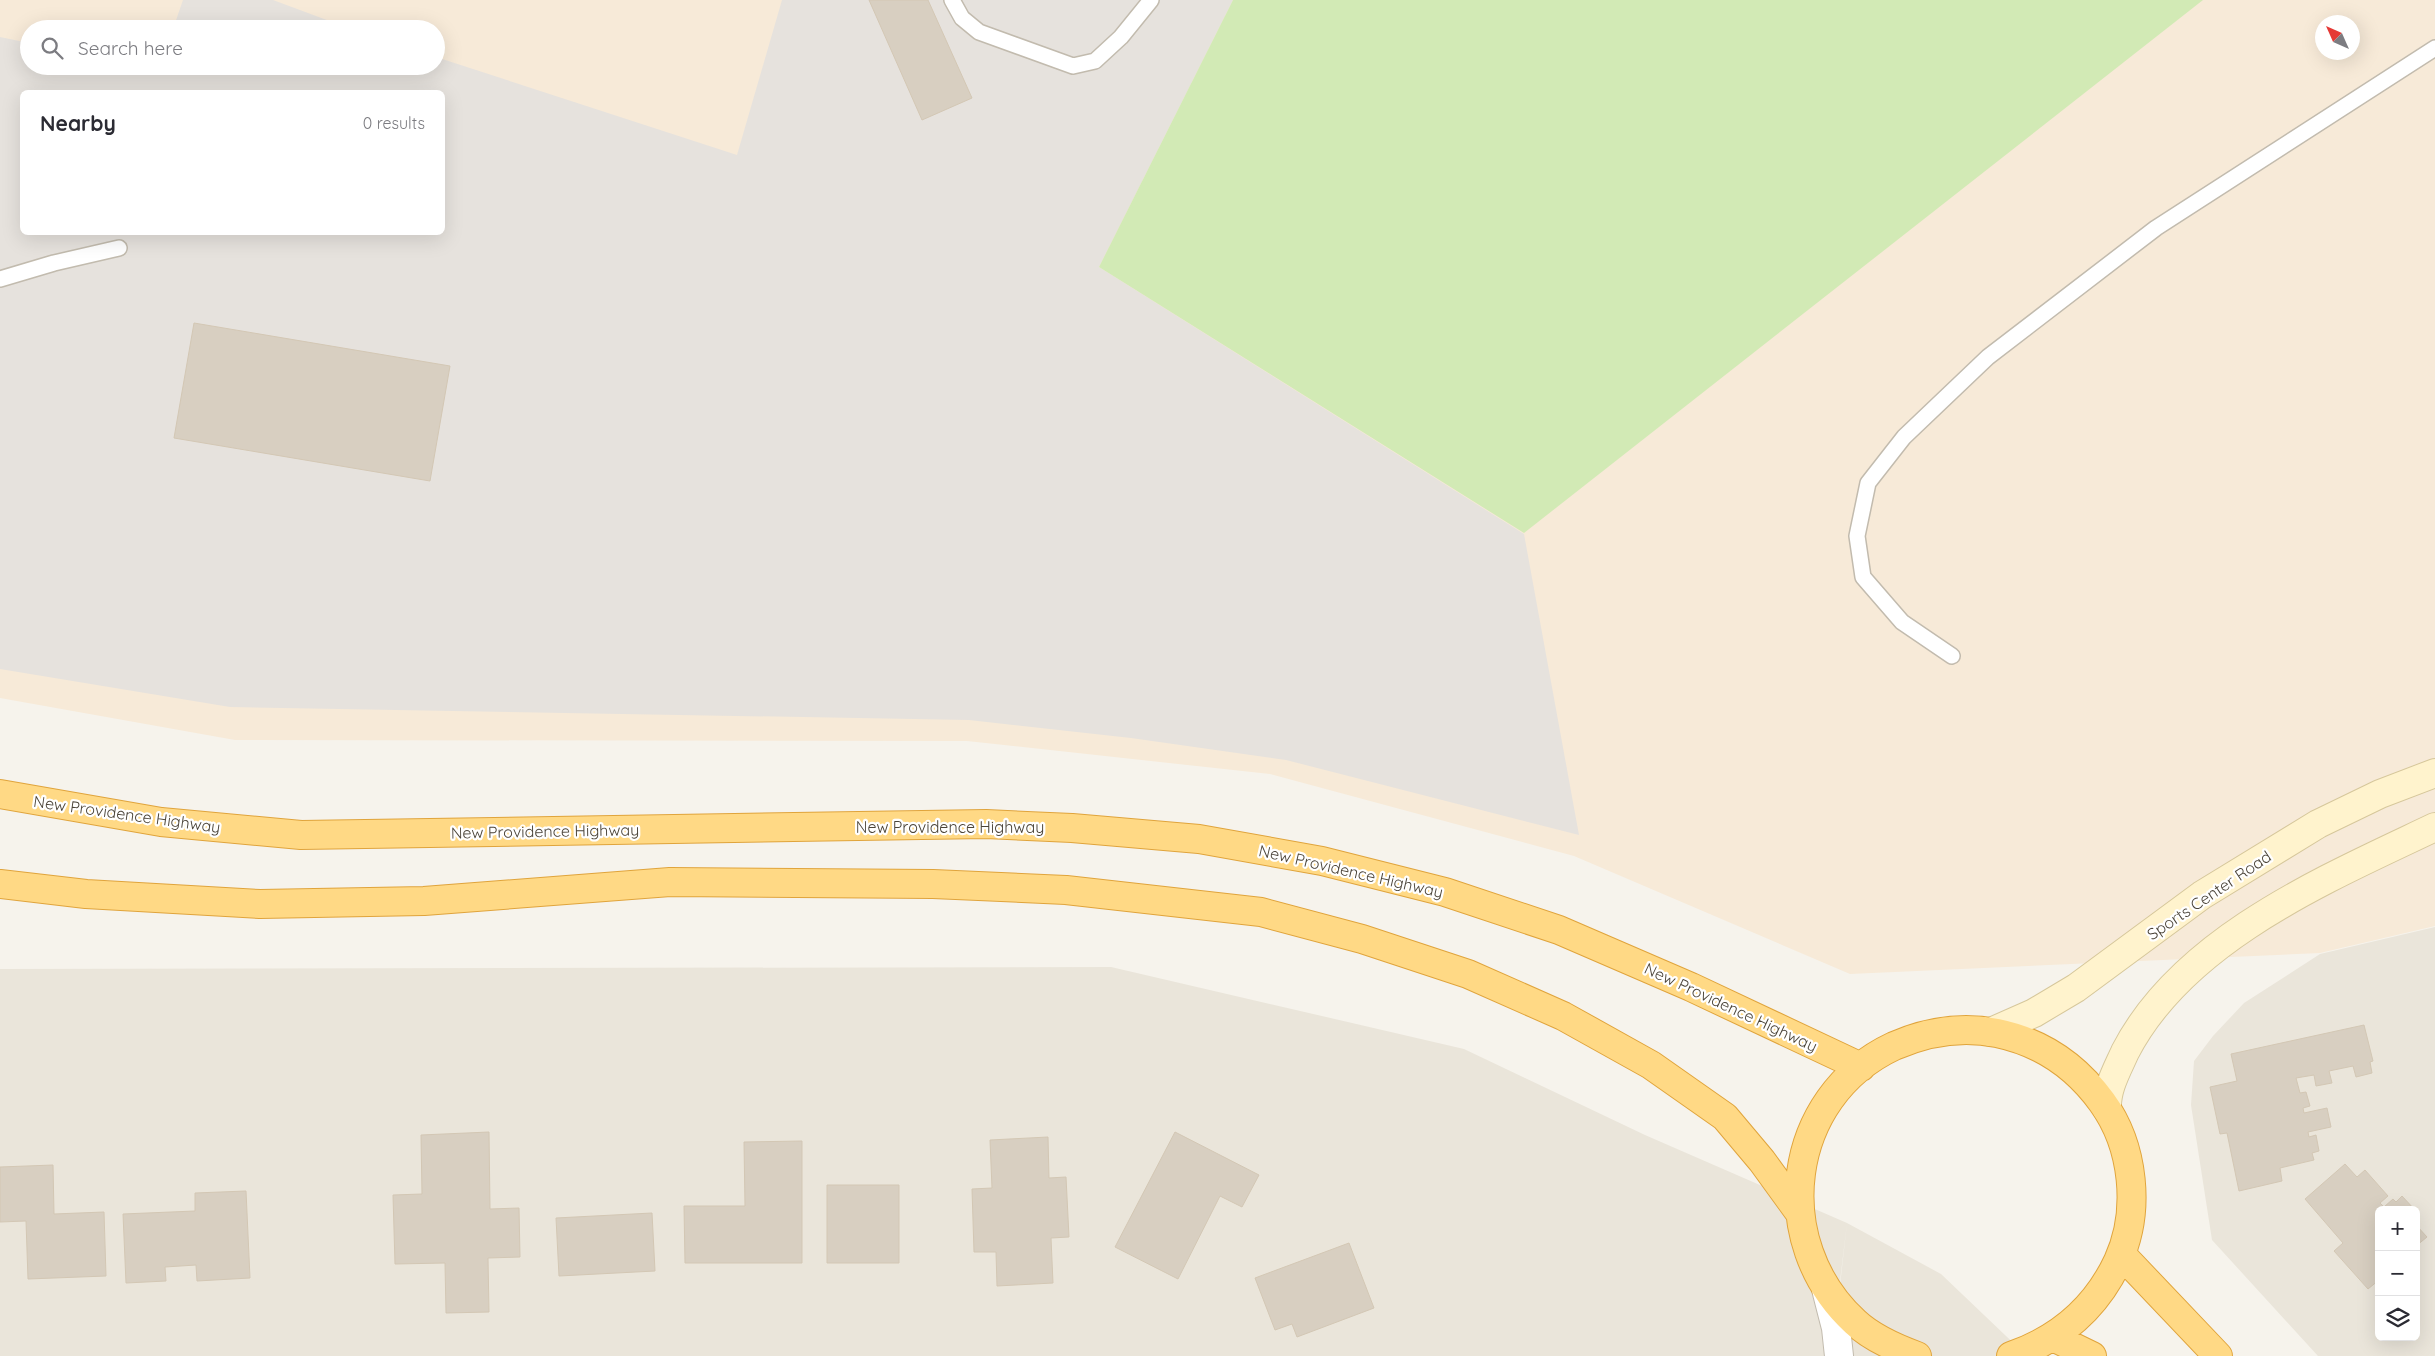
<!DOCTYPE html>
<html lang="en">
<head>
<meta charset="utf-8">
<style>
	body { margin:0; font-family:Quicksand,sans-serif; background:#f7f7f7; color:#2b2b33 }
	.controls { position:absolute; right:15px; bottom:15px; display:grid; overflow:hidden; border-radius:8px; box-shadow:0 5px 20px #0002 }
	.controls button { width:45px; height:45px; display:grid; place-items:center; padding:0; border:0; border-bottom:1px solid #e1e1e2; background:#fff; color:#2b2b33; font:25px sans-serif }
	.compass { position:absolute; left:2315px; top:15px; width:45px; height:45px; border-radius:50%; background:#fff; box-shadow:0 5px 20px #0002; rotate:315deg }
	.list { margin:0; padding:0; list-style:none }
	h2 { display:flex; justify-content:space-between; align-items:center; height:65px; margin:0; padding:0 20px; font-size:21px }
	h2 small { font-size:16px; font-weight:400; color:#7c7c81 }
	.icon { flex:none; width:28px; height:28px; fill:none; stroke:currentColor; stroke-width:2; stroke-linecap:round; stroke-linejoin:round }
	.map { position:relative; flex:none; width:2435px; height:1356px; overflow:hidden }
	.search { position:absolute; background:#fff; box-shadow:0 5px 20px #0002; left:20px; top:20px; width:425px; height:55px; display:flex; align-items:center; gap:12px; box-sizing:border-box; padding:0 18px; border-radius:28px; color:#7c7c81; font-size:19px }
	.panel { position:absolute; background:#fff; box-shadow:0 5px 20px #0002; left:20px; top:90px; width:425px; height:145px; border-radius:8px }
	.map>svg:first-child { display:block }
</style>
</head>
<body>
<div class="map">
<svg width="2435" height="1356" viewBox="0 0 2435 1356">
	<rect width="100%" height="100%" fill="#f6f3ec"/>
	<!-- residential -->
	<path fill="#eae5da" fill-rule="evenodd" d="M2435 927V1356H2318L2212 1240 2191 1105 2194 1061 2213 1036 2244 1003 2320 954ZM2379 1210H2416V1337H2379Z
		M1111 967 1464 1049 1645 1135 1847 1223 1831 1356H0V969Z
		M1847 1223 1941 1274 2027 1356H1832Z"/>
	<!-- commercial -->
	<path fill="#f7ead8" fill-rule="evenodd" d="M0 0H2435V926L2320 953 1850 974 1574 856 1270 774 967 741 235 740 0 698ZM2322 22H2352V52H2322ZM29 29H436V66H29ZM22 92H442V232H22Z"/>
	<!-- industrial -->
	<path fill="#e6e2dd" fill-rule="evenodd" d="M183 0H273L351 29H173Z
		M782 0H1233L1099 267 1524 534 1579 835 1286 760 1131 738 969 720 230 707 0 669V37L29 43V66H139L157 70 159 66H436V57L737 155ZM22 92H442V232H22Z"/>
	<!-- green -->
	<path fill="#d2eab5" d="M1233 0H2203L1524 533 1099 267Z"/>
	<!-- building -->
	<path fill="#d8cfc1" stroke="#d3c7b4" d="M869 0H928L972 98 922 120Z
		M194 323 450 366 430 481 174 438Z
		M2364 1025 2373 1061 2370 1062 2372 1073 2356 1077 2353 1066 2329 1071 2332 1083 2316 1086 2314 1075 2296 1078 2300 1093 2306 1092 2310 1106 2303 1108 2304 1113 2327 1108 2331 1127 2308 1132 2309 1137 2316 1135 2319 1151 2312 1153 2314 1160 2280 1168 2282 1181 2239 1191 2227 1133 2220 1134 2210 1087 2237 1081 2231 1054Z
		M489 1132 490 1209 519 1208 520 1257 488 1258 489 1312 446 1313 445 1263 395 1264 393 1195 422 1194 421 1135Z
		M1175 1132 1259 1175 1242 1207 1220 1196 1178 1279 1115 1247Z
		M1048 1137 1049 1178 1066 1177 1069 1237 1051 1238 1053 1283 997 1286 996 1252H974L972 1189 992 1188 990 1140Z
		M802 1141V1263H685L684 1206H745L744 1142Z
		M2345 1164 2357 1177 2365 1170 2388 1196 2380 1203 2384 1207 2393 1199 2396 1202 2402 1196 2415 1210H2379V1280L2368 1289 2334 1251 2343 1243 2305 1199Z
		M53 1165 54 1214 104 1212 106 1276 28 1279 26 1221 0 1222V1167Z
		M827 1185H899V1263H827Z
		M246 1191 250 1278 197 1281 196 1265 165 1267 166 1281 126 1283 123 1214 195 1211V1193Z
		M652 1213 655 1271 559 1276 556 1218Z
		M2416 1225 2427 1237 2416 1246Z
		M1349 1243 1374 1308 1297 1337 1292 1324 1275 1330 1255 1278Z"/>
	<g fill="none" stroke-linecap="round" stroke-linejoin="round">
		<!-- service casing -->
		<g stroke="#c2bbae" stroke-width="18">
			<path id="service" d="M952 0 962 18 979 32 1073 66 1095 61 1121 37 1151 0
				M0 279 54 263 119 248
				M1952 656 1902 622 1863 577 1857 536 1868 483 1904 437 1988 357 2156 228 2435 48"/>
		</g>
		<!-- minor casing -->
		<g stroke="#c2bbae" stroke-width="30">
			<path id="minor" d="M1826 1289 1836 1328 1839 1356"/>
		</g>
		<!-- secondary casing -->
		<g stroke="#d6c79b" stroke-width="30">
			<path id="secondary" d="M1991 1032 2034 1013 2076 988 2202 895 2318 824 2380 794 2435 773
				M2107 1109C2106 1089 2117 1070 2125 1052 2183 939 2326 879 2435 827"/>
		</g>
		<!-- trunk casing -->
		<g stroke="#e0a43c" stroke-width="30">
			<path id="trunk" d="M0 794 161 822 301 835 986 824 1072 828 1199 839 1322 861 1445 892 1559 930 1691 987 1861 1067
				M0 884 86 894 260 904 424 901 670 882 933 884 1066 890 1261 912 1362 939 1468 974 1563 1016 1651 1065 1725 1117 1762 1161 1799 1212
				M2121 1254 2218 1356
				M2053 1337 2092 1356
				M1917 1356C1895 1348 1872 1338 1855 1322 1768 1242 1785 1097 1894 1046 1926 1032 1962 1026 1997 1033 2040 1042 2076 1066 2102 1102 2134 1146 2141 1211 2118 1261 2096 1308 2060 1339 2011 1356"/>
		</g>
		<!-- service -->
		<use href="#service" stroke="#fff" stroke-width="15"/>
		<!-- minor -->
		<use href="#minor" stroke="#fff" stroke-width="28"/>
		<!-- secondary -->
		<use href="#secondary" stroke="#fff3cd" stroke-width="28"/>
		<!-- trunk -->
		<use href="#trunk" stroke="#ffd985" stroke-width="28"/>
	</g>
	<g text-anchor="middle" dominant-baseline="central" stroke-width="4.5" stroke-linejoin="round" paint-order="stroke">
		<!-- street labels -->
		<g font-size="16" fill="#4b4439" stroke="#fff">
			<text transform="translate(127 814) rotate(8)">New Providence Highway</text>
			<text x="950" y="827">New Providence Highway</text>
			<text transform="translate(545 831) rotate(-1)">New Providence Highway</text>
			<text transform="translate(1351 871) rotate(13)">New Providence Highway</text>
			<text transform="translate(2209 895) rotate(-34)">Sports Center Road</text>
			<text transform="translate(1731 1007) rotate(25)">New Providence Highway</text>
		</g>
	</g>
</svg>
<div class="controls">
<button>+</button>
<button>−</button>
<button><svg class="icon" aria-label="layers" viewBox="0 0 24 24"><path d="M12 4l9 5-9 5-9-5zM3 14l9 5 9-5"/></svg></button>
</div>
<svg class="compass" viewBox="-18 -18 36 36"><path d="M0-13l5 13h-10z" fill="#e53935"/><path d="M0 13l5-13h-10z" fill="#7c7c81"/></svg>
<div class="search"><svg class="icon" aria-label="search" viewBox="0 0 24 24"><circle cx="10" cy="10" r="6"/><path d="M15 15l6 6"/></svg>Search here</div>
<section class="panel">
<h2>Nearby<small>0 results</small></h2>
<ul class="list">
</ul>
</section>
</div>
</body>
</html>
